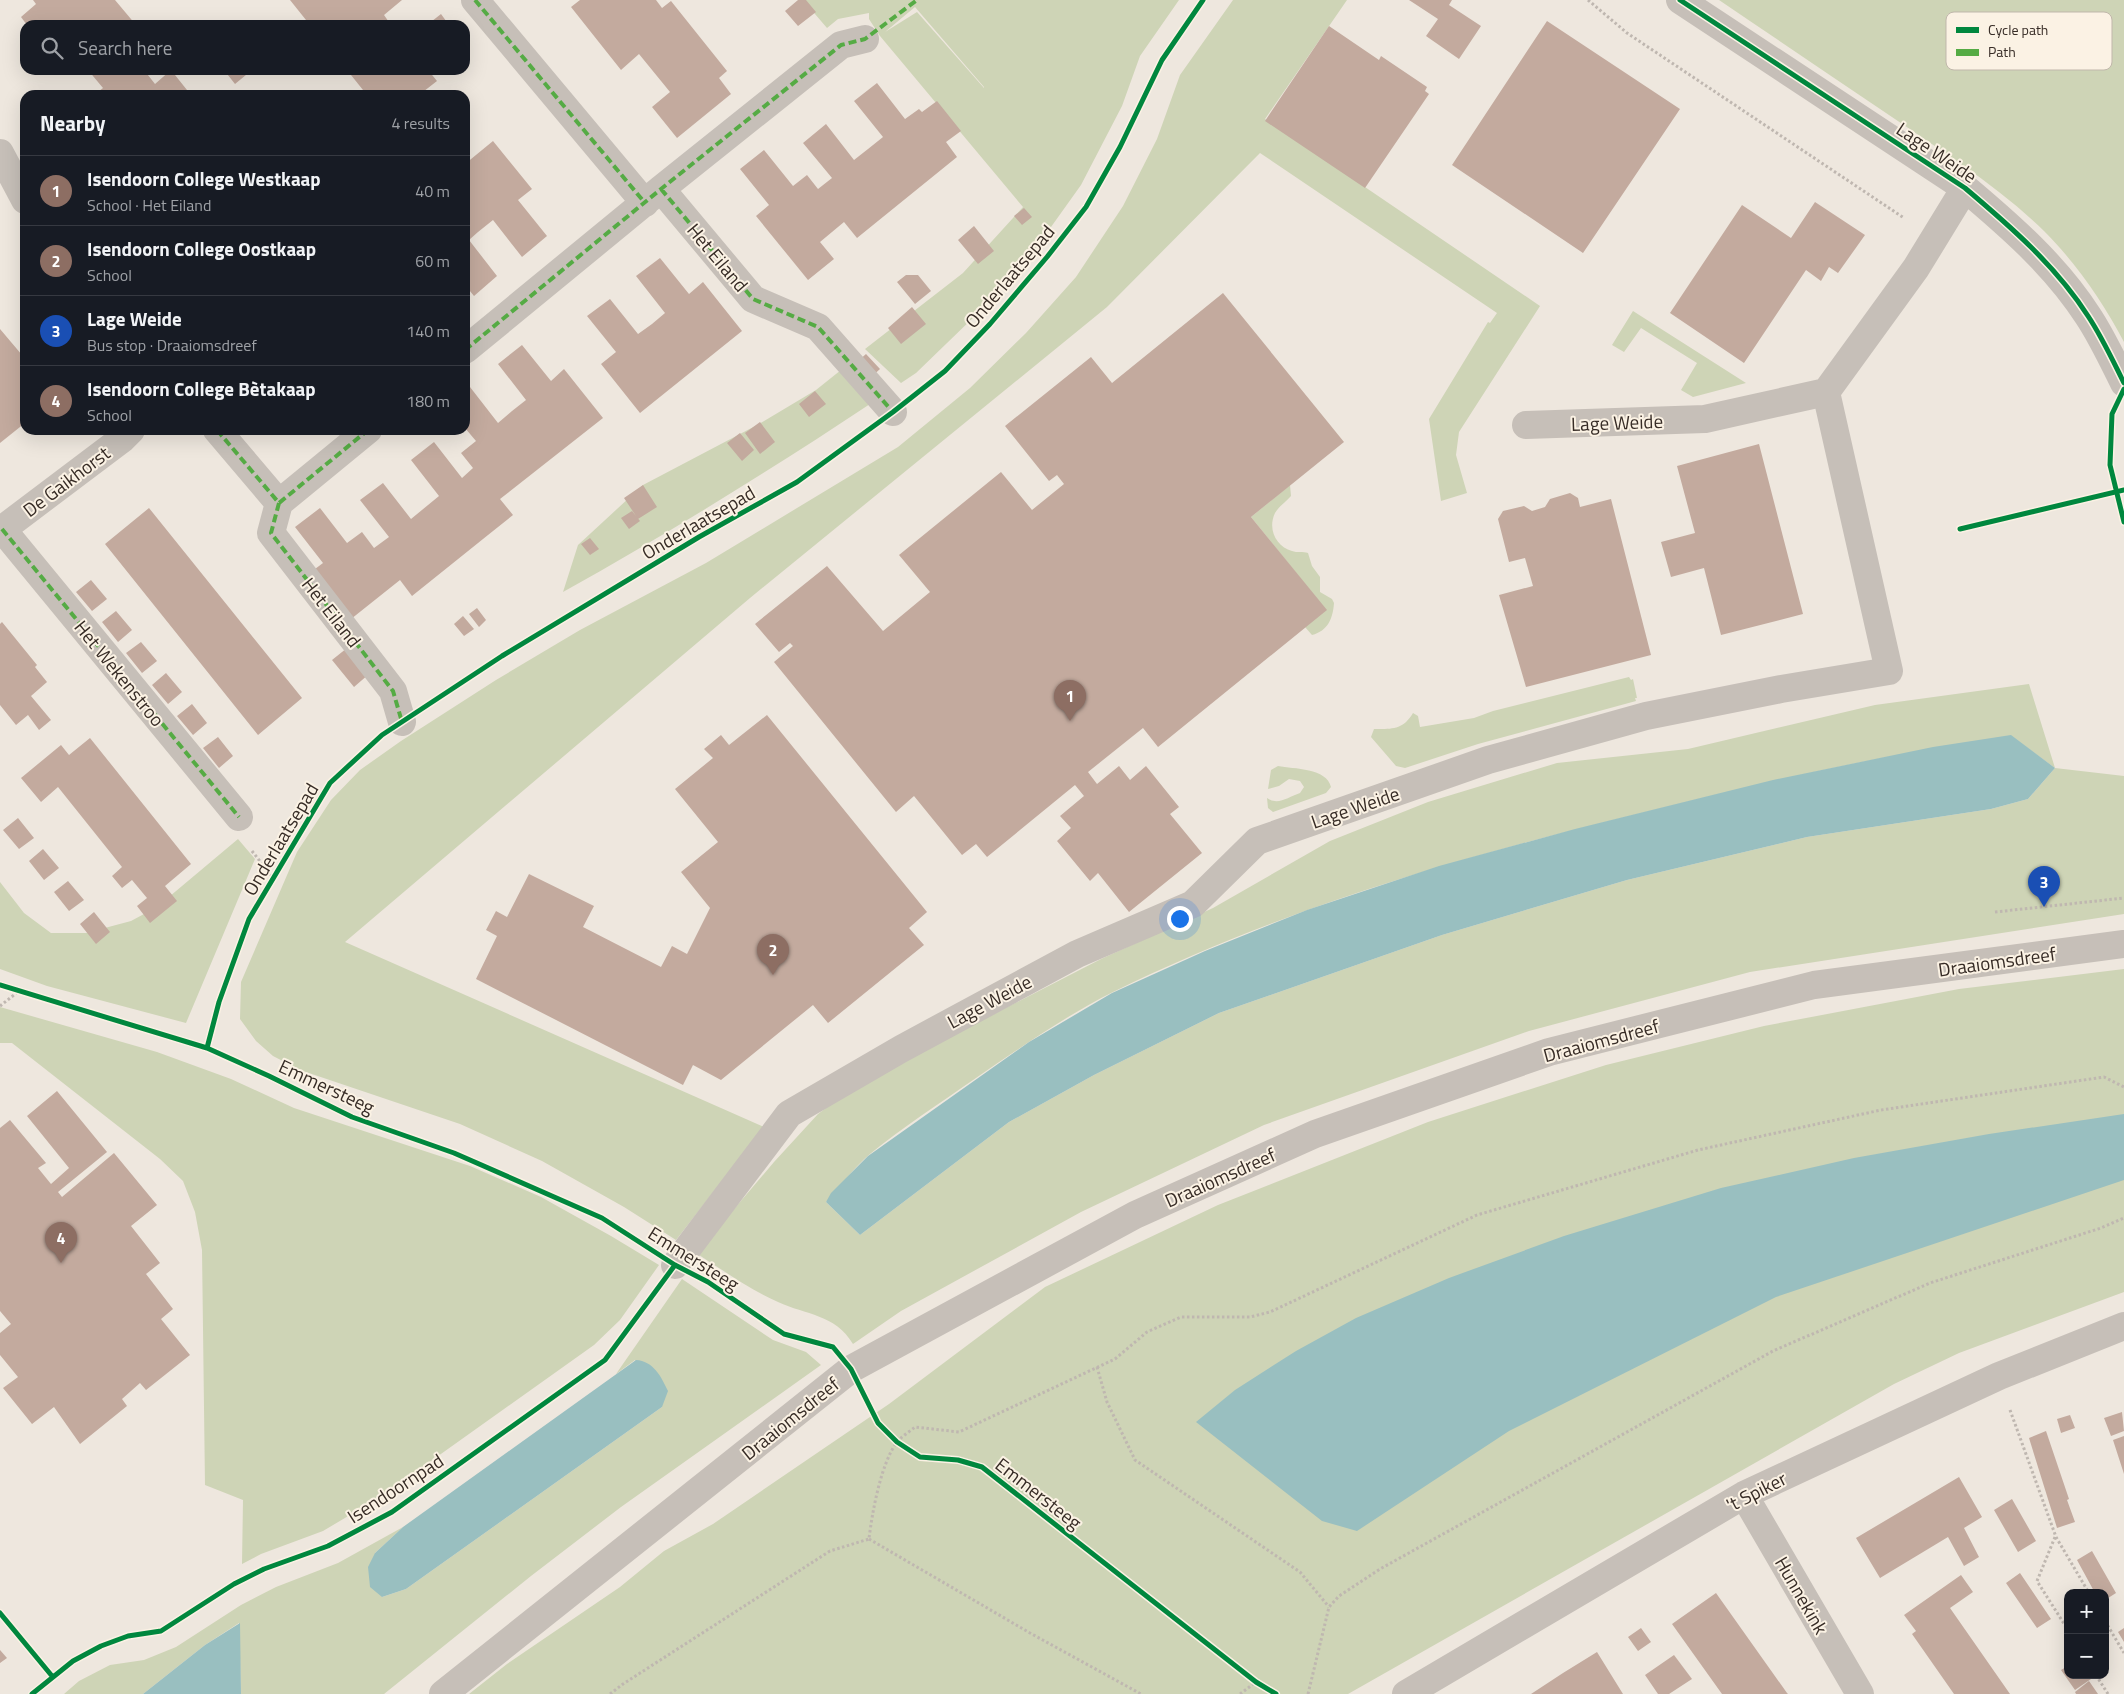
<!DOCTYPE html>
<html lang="en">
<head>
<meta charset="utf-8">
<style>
	body { margin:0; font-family:"Titillium Web",sans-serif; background:#20242c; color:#f1f3f6 }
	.controls { position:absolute; right:15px; bottom:15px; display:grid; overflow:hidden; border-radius:10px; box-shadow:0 5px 20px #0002 }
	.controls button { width:45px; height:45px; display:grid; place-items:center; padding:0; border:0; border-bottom:1px solid #363941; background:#171b24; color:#f1f3f6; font:25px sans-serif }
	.you { position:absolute; left:1179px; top:918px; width:18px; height:18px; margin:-12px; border:4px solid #fff; border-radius:50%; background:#1a73e8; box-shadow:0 0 0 8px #1a73e833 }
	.badge { display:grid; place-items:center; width:32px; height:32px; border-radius:50%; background:#d93025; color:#fff; font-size:16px; font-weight:700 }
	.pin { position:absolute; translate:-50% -41px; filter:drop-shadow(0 1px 2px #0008) }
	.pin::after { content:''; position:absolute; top:26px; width:18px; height:15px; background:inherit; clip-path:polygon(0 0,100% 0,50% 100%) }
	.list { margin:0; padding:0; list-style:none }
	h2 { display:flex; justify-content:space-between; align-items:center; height:65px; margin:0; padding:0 20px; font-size:21px }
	h2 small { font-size:16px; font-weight:400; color:#9ea1a6 }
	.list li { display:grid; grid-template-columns:32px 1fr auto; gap:15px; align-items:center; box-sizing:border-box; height:70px; padding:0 20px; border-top:1px solid #363941 }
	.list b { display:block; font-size:19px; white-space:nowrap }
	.list p { margin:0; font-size:16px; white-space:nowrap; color:#9ea1a6 }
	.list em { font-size:16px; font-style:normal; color:#9ea1a6 }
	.icon { flex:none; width:28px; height:28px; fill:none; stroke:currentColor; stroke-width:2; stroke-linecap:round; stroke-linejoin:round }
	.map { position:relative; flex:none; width:2124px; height:1694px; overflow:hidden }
	.search { position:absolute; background:#171b24; box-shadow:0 5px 20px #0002; left:20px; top:20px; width:450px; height:55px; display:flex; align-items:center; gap:12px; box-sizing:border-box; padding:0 18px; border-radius:15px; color:#9ea1a6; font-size:19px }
	.panel { position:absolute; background:#171b24; box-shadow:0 5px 20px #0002; left:20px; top:90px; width:450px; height:345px; border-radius:15px }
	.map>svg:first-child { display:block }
</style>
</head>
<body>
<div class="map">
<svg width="2124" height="1694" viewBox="0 0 2124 1694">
	<rect width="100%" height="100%" fill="#eee7de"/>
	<!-- green -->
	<path fill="#ced4b6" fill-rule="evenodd" d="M803 0H1179L1140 56 1122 106 1081 185 1036 248 977 314 916 373 901 383 865 349 963 273 1023 207 880 36 869 19V13L838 19 827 28ZM915 7 984 87V88L917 12 885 32Z
		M1233 0H1347L1265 119 1540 306 1459 432 1456 455 1467 493 1441 501 1429 419 1488 322 1490 323 1497 313 1260 153 1107 307 750 598 345 942 764 1127 676 1240 624 1207 542 1161 460 1124 300 1070 273 1056 256 1041 240 1019 241 982 297 852 331 800 360 770 401 741 496 680 580 630 706 563 898 447 970 388 1026 333 1076 277 1123 206 1157 139 1180 75Z
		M1719 0H2124V342C2103 302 2076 263 2044 231 1997 185 1940 150 1886 113 1830 75 1775 38 1719 0Z
		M1633 311 1746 383 1693 397 1681 390 1697 363 1641 328 1624 352 1612 345Z
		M841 370 870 404C769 471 669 533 563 592L578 545 643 485 759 424 816 390Z
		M1290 485 1291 496C1286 502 1279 506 1275 513 1267 530 1277 547 1292 551 1297 553 1303 551 1308 553L1312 566 1320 577V592L1332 599 1334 603C1333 618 1328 631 1312 635L1305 627 1326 610 1251 517Z
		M1629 677 1631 680 1633 679 1637 698H1635L1636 701 1478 744 1405 768 1396 766 1371 737 1374 729C1392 729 1403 730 1413 713L1418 716 1420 727 1474 718 1493 711Z
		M2029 684 2055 768 2124 776V914L1750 972 1529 1031 1264 1125 1081 1212 901 1311 853 1344C835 1314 806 1315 778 1302 751 1290 724 1271 699 1255L718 1228 774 1162 818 1114 838 1099 951 1036 1101 959 1213 908 1330 841 1428 802 1557 763 1688 749 1875 705ZM2011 736 2055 768 2028 799 1991 809 1807 837 1627 880 1442 935 1219 1013 1094 1075 1009 1122 860 1235 826 1202C840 1187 854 1167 870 1154 903 1127 940 1103 976 1078 1020 1048 1065 1016 1113 992 1281 909 1461 857 1642 813 1764 782 1886 754 2011 736Z
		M1278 766C1294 769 1327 768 1331 787L1326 793 1273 812 1268 808 1267 798C1278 806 1288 797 1300 793L1304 787 1300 781 1289 779 1279 786 1268 789 1271 770Z
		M238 839 255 859 186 1023 47 986 0 969V882L24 913 51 933H86L131 921 157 907Z
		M2124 969V1292L1959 1353 1894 1384 1348 1694H469L507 1664 620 1587 664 1551 713 1524 889 1404 1045 1287 1218 1205 1428 1122 1606 1065 1764 1026 1959 989Z
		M0 1007 157 1052 231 1079 294 1108 470 1166 541 1197 611 1236 659 1265 620 1320 594 1345 382 1496 323 1531 261 1554 242 1564 243 1500 205 1485 202 1250 195 1212 183 1181 160 1159 12 1043H0Z
		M682 1279 773 1340 806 1352 821 1365 621 1507 531 1576 384 1694H241L239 1623 205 1645 143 1694H64L79 1681 110 1665 144 1660 176 1647 241 1605 276 1587 338 1563 403 1527 375 1553 382 1597 406 1589 662 1407 635 1360 616 1374Z"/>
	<!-- water -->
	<path fill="#99bfc0" d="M2011 735 2055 768 2028 799 1991 809 1807 837 1627 880 1442 935 1219 1013 1094 1075 1009 1122 860 1235 826 1202 831 1193 868 1156 1029 1042 1112 993 1205 951 1307 910 1439 866 1575 829 1773 780 1933 747Z
		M2124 1114V1180L1776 1297 1509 1431 1357 1531 1322 1521 1196 1422 1235 1390 1296 1351 1356 1318 1449 1278 1564 1236 1721 1188 1854 1158 1989 1134Z
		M636 1360C653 1361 661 1376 668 1391L662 1407 406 1589 382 1597 370 1587 368 1567 375 1553 403 1527Z
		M240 1623 241 1694H143L205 1645Z"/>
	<!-- building -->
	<path fill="#c3aa9e" d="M33 0H115L136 25H27L21 17 36 4Z
		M290 0H402L384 15 391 25H310Z
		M580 0H656L662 8 671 1 727 71 719 78 731 94 677 138 652 107 670 92 639 54 621 70 571 7Z
		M798 0H806L816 12 798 26 785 11Z
		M1409 0H1452L1449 5 1481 26 1459 59 1426 36 1438 19Z
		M441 14 449 25H427Z
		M1547 21 1680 109 1583 253 1452 165Z
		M1329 26 1379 60 1381 56 1427 87 1425 91 1429 94 1365 188 1265 121Z
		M88 70H144L155 84 171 70 191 95H94L103 88Z
		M224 70H252L235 84Z
		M347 70H428L437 81 419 95H367Z
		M877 83 905 119 919 109 922 112 937 101 961 131 946 142 957 157 857 238 844 222 820 242 834 259 808 280 756 216 769 205 740 169 764 150 793 186 807 175 818 189 832 178 803 143 826 124 854 160 868 149 883 137 854 101Z
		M493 141 532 189 518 200 547 236 522 257 493 220 478 232 469 240 497 276 474 296 465 285V164Z
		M1815 202 1865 235 1838 273 1829 267 1821 281 1806 270 1744 363 1670 313 1742 205 1791 238Z
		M1024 208 1032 217 1022 225 1014 216Z
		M974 226 994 251 978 264 958 240Z
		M660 258 689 294 703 282 742 331 640 413 601 364 616 352 587 316 610 299 638 334 652 324 665 313 636 276Z
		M906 275H918L931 291 915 304 897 282Z
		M1223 293 1344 442 1251 517 1327 610 1158 747 1143 728 1088 772 1097 784 1119 766 1130 780 1146 766 1179 807 1170 814 1202 853 1129 912 1098 873 1090 881 1057 841 1071 828 1060 816 1084 796 1075 785 987 857 976 844 962 855 914 796 896 812 774 662 793 646 790 643 779 652 755 624 827 566 883 631 930 592 899 555 1001 472 1032 510 1064 484 1057 475 1049 481 1005 426 1091 357 1112 383Z
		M912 307 926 324 901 344 888 328Z
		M0 329 22 355 25 353V423L0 443Z
		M522 345 551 381 564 369 603 418 500 499 513 515 488 535 412 596 400 580 346 623 307 575 323 563 295 527 320 508 347 543 362 532 374 548 389 537 360 500 383 483 411 519 439 496 411 460 434 442 462 478 473 468 461 453 476 441 465 428V391L470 387 498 423 512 411 526 400 498 364Z
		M866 354 880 369 869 379 856 363Z
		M815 391 826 404 809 417 799 404Z
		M760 422 775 442 760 454 745 433Z
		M740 433 754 450 742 461 727 443Z
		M1759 444 1803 614 1721 635 1704 568 1671 577 1661 542 1695 533 1677 466Z
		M643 485 657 507 638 519 624 498Z
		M1570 493 1578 498 1580 507 1611 499 1651 655 1526 687 1499 595 1533 586 1525 558 1509 562 1498 519 1503 511 1524 506 1532 511 1545 507 1550 499Z
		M149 508 302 698 258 735 105 544Z
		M632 511 640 521 629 529 621 518Z
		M590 538 599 549 590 555 581 544Z
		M91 580 107 599 92 611 76 592Z
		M477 608 486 620 479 627 469 614Z
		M116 611 132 630 118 642 102 622Z
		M463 616 474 629 464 636 454 624Z
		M2 622 37 665 35 667 47 682 31 696 51 720 39 730 28 715 16 725 0 705V624Z
		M141 642 157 661 142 673 126 653Z
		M347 648 369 674 354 687 332 660Z
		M166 673 182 692 168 704 152 685Z
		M192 704 207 723 193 735 177 716Z
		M767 715 927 912 909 928 924 945 828 1023 813 1005 721 1080 693 1065 683 1085 476 979 497 936 486 930 496 911 507 917 529 874 594 906 583 927 661 967 672 946 687 954 710 908 681 872 718 842 675 789 713 758 704 749 721 735 729 745Z
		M218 737 233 756 219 768 203 748Z
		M90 738 191 864 165 886 177 901 150 923 137 906 147 898 132 880 122 888 112 876 122 867 58 787 41 802 21 778 61 745 69 755Z
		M18 818 34 838 19 849 3 830Z
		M43 849 59 868 44 880 29 861Z
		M68 881 84 900 69 911 54 892Z
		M94 912 110 932 96 944 80 924Z
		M57 1091 107 1152 58 1192 62 1197 114 1153 157 1205 131 1226 160 1263 146 1274 173 1309 161 1319 190 1355 146 1390 140 1383 122 1399 127 1406 80 1444 54 1407 32 1424 3 1388 18 1377 0 1355V1333L11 1324 0 1311V1128L10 1120 46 1163 38 1168 51 1184 69 1168 27 1116Z
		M2122 1412 2124 1431 2111 1436 2104 1418Z
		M2070 1415 2075 1428 2061 1433 2057 1419Z
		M2046 1431 2069 1499 2067 1500 2075 1522 2057 1528 2029 1438Z
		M2124 1436V1474L2113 1440Z
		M1959 1477 1982 1517 1964 1528 1979 1557 1964 1566 1948 1537 1880 1578 1856 1538Z
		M2012 1499 2036 1541 2018 1552 1994 1510Z
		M2092 1551 2116 1593 2105 1600V1593H2095L2077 1560Z
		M2020 1573 2051 1619 2037 1628 2006 1583Z
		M1961 1575 1973 1592 1950 1608 2010 1694H1954L1912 1634 1916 1631 1904 1615Z
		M1716 1593 1787 1693 1788 1694H1722L1672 1624Z
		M1641 1628 1651 1642 1638 1651 1628 1637Z
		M2124 1628V1642L2118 1632Z
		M0 1650 7 1658 0 1663Z
		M1597 1652 1623 1694H1531L1563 1673Z
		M1674 1655 1692 1679 1669 1694H1658L1645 1675Z
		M2068 1666V1675H2089L2091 1679 2075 1690 2061 1670Z
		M2089 1681 2098 1694H2076L2075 1692Z"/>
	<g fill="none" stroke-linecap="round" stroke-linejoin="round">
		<!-- path -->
		<path stroke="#bfb7b0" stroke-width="3" stroke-dasharray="2.5 2.5" stroke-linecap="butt" d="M1588 0 1627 33 1904 218
			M252 851 273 878
			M1995 912 2124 898
			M0 1006 19 991
			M1097 1367 1107 1402 1135 1460 1300 1572 1329 1607
			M2010 1410 2056 1537 2089 1593
			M2055 1537 2037 1581 2068 1630
			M869 1539 1030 1633 1141 1694
			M2105 1621 2124 1653
			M2096 1675 2108 1694
			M610 1694 623 1684 830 1551 869 1539C872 1513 881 1463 897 1442 901 1437 909 1432 915 1427L959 1432 1115 1359 1147 1332 1181 1317H1250L1270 1312 1477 1215 1698 1150 1881 1110 2104 1077 2124 1087
			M1240 1694 1256 1682
			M1308 1694 1329 1607 1339 1596 1380 1569 1773 1351 1930 1283 2101 1228 2124 1218"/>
		<!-- minor -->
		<path stroke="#c6bfb8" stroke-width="28" d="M475 0 645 203
			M1680 0 1965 188C2010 226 2056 266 2088 316 2102 337 2113 361 2124 383
			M0 153 25 200
			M661 189 753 299 818 327 893 412
			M465 350 661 189 841 45 865 39
			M1526 425 1705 419 1826 392
			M217 430 279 503 368 430
			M279 503 271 533 393 691 402 722
			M2 529 239 817
			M0 531 122 439 131 430
			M675 1265 789 1114 901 1049 1077 954 1193 904 1257 841 1488 760 1646 716 1781 689 1889 671 1826 392 1916 268 1965 188
			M1744 1495 1860 1694
			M443 1694 851 1369 1135 1215 1315 1134 1549 1052 1814 985 2124 944
			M1406 1694 1744 1495 1999 1376 2124 1326"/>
		<!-- quiet -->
		<path stroke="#55ab44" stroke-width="4" stroke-dasharray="8 4" stroke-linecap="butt" d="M475 0 645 203
			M661 189 753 299 818 327 893 412
			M465 350 661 189 841 45 865 39 917 0
			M217 430 279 503 368 430
			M279 503 271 533 393 691 402 722
			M2 529 239 817"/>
		<!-- cycleway casing -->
		<g stroke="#fbf2e4" stroke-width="8">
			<path id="cycleway" d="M1680 0 1965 188C2010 226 2056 266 2088 316 2102 337 2113 361 2124 383
				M2124 389 2112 414 2110 465 2124 522
				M1960 529 2124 490
				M0 985 207 1048 269 1076 352 1117 454 1153 602 1218 675 1265 708 1282 784 1334 833 1347 851 1369 878 1423 897 1442 920 1457 958 1460 982 1467 1256 1682 1276 1694
				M207 1048 219 1002 249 919 330 783 382 735 502 656 699 537 797 482 893 412 945 371 990 324 1047 257 1086 207 1120 147 1162 60 1203 0
				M0 1613 52 1676
				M32 1694 73 1661 101 1646 128 1636 161 1631 234 1584 264 1569 328 1546 392 1512 605 1360 675 1265"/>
		</g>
		<!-- cycleway -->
		<use href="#cycleway" stroke="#00873e" stroke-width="5"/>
	</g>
	<g text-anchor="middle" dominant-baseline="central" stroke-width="4" stroke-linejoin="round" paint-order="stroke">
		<!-- street labels -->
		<g font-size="19" fill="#372c26" stroke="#fbf2e4">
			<text transform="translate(1937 152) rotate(34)">Lage Weide</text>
			<text transform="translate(718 257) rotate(50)">Het Eiland</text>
			<text transform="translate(1009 276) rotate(-50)">Onderlaatsepad</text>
			<text transform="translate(1617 422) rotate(-2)">Lage Weide</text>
			<text transform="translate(66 481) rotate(-37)">De Gaikhorst</text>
			<text transform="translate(698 522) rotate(-30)">Onderlaatsepad</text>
			<text transform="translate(332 612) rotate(52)">Het Eiland</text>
			<text transform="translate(120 673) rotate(51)">Het Wekenstroo</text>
			<text transform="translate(1355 807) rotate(-19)">Lage Weide</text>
			<text transform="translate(280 839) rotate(-59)">Onderlaatsepad</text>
			<text transform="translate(1997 961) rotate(-8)">Draaiomsdreef</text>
			<text transform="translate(989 1001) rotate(-28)">Lage Weide</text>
			<text transform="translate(1601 1040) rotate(-15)">Draaiomsdreef</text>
			<text transform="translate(327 1086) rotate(25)">Emmersteeg</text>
			<text transform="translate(1220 1177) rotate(-24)">Draaiomsdreef</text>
			<text transform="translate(694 1258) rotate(32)">Emmersteeg</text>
			<text transform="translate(790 1418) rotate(-39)">Draaiomsdreef</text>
			<text transform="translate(395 1488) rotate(-33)">Isendoornpad</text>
			<text transform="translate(1756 1491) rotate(-27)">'t Spiker</text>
			<text transform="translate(1039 1493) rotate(38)">Emmersteeg</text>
			<text transform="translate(1802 1595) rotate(60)">Hunnekink</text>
		</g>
	</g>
	<!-- legend -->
	<rect x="1946" y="12" width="166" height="58" rx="8" fill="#fbf2e4" stroke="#c0b7ab" stroke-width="1"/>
	<rect x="1956" y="27" width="23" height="6" fill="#00873e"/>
	<rect x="1956" y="49" width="23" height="7" fill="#55ab44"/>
	<g font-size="14" fill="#372c26">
		<text x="1988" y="35">Cycle path</text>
		<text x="1988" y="57">Path</text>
	</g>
</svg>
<div class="controls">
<button>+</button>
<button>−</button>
</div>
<div class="you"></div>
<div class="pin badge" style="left:1070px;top:721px;background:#8d6e63">1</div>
<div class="pin badge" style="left:773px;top:975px;background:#8d6e63">2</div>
<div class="pin badge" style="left:2044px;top:907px;background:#1a4fb4">3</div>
<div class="pin badge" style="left:61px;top:1263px;background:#8d6e63">4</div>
<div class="search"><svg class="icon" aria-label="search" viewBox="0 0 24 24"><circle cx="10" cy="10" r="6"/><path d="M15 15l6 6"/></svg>Search here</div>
<section class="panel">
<h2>Nearby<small>4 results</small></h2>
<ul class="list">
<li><span class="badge" style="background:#8d6e63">1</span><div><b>Isendoorn College Westkaap</b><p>School · Het Eiland</p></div><em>40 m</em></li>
<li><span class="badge" style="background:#8d6e63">2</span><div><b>Isendoorn College Oostkaap</b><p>School</p></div><em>60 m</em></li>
<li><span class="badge" style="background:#1a4fb4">3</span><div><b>Lage Weide</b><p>Bus stop · Draaiomsdreef</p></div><em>140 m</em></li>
<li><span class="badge" style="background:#8d6e63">4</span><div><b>Isendoorn College Bètakaap</b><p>School</p></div><em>180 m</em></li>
</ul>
</section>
</div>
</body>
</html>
